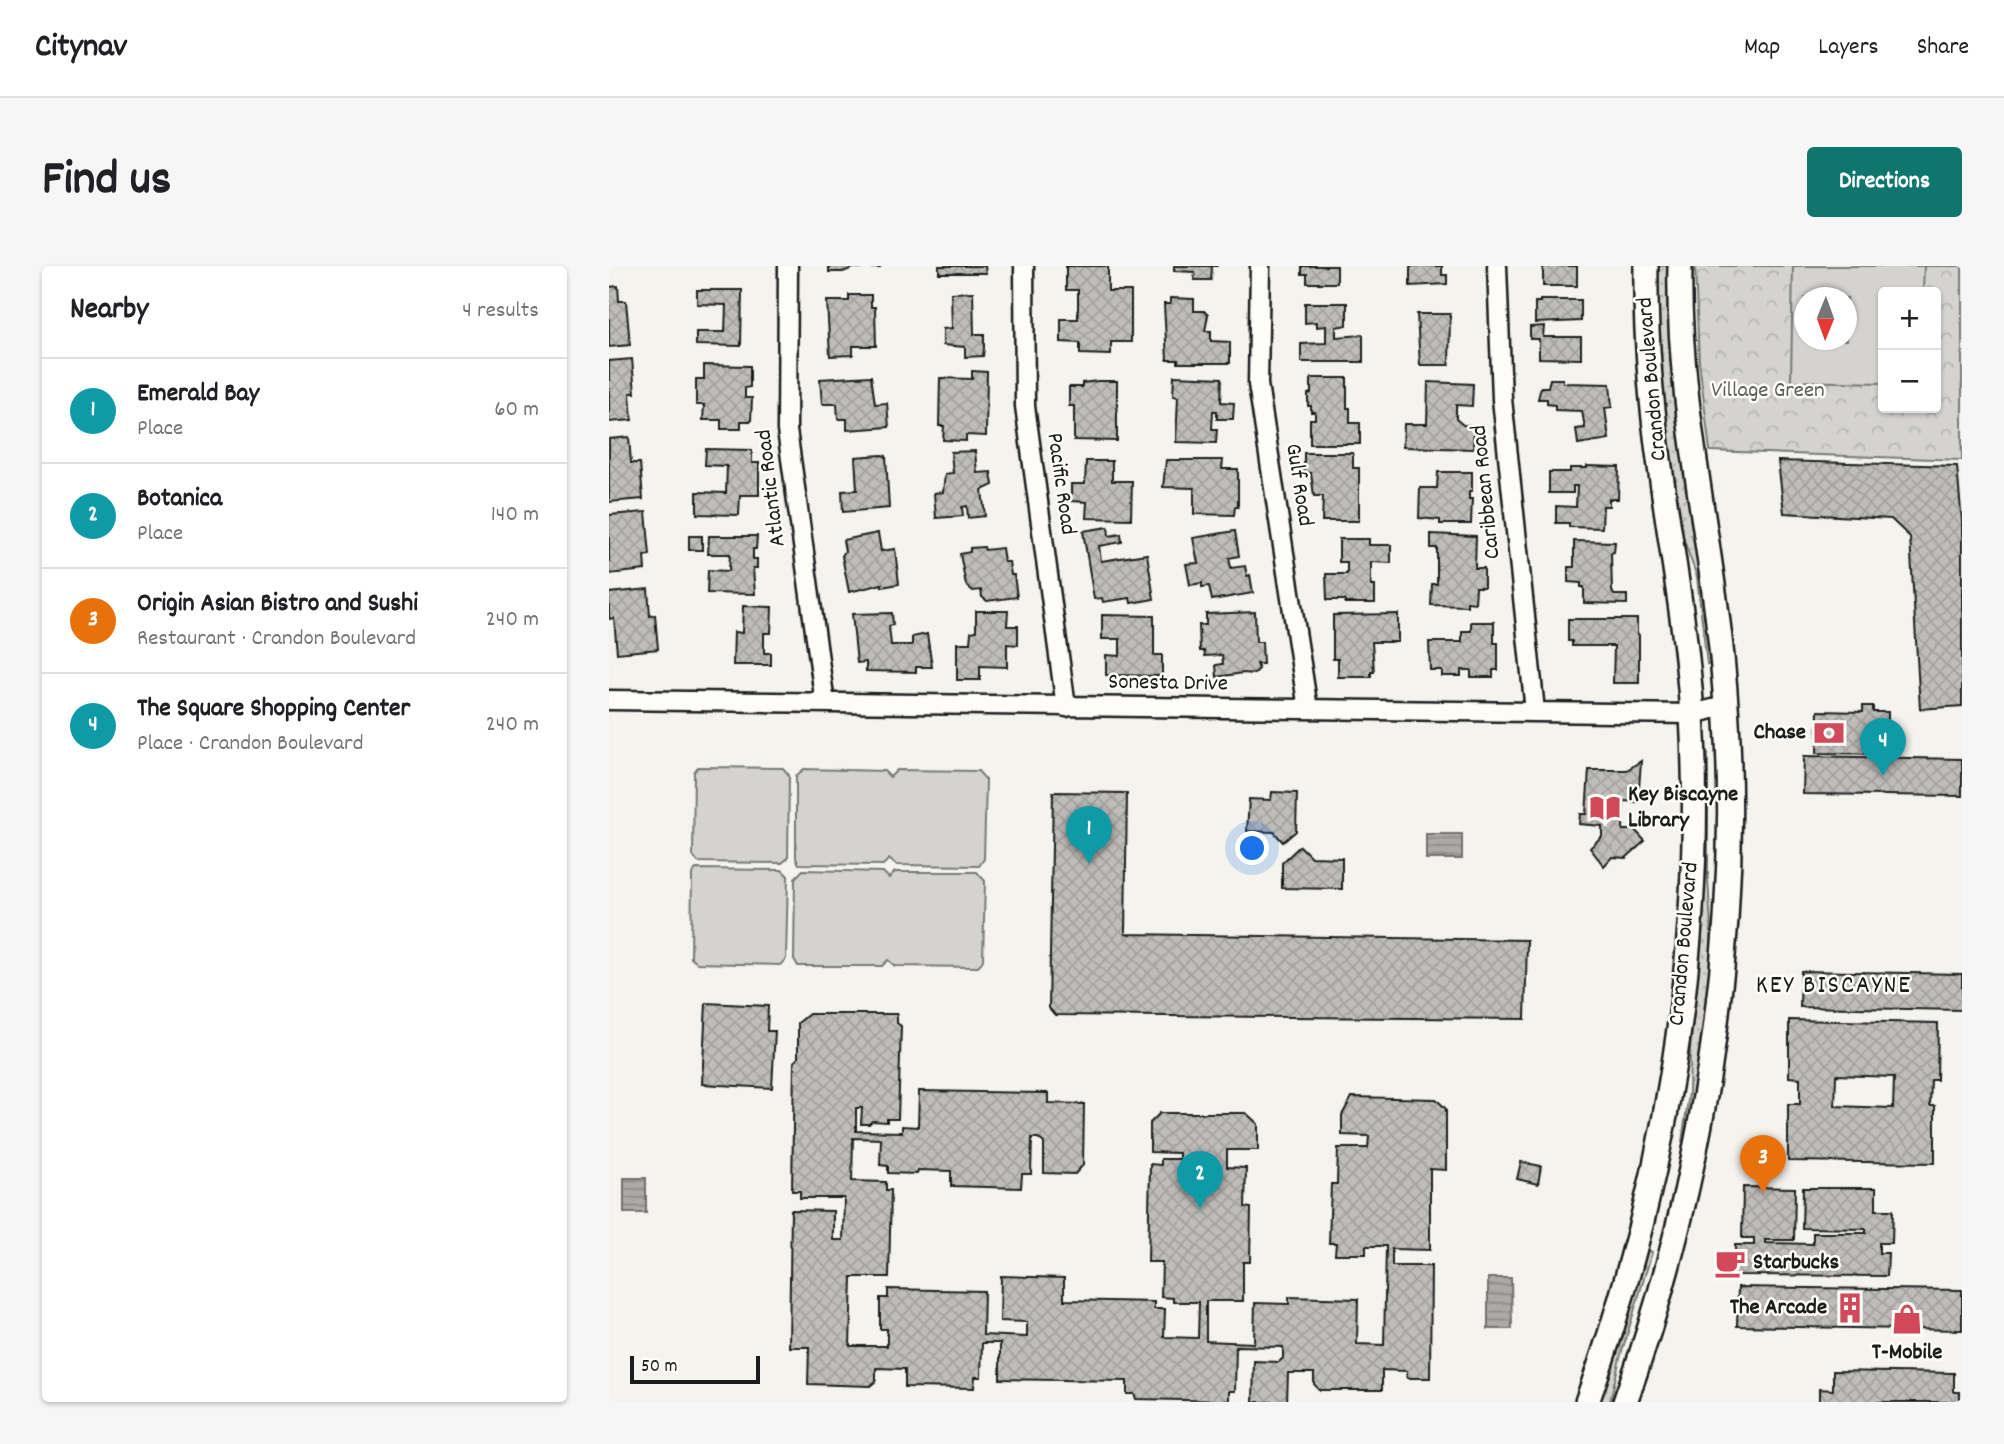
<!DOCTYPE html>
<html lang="en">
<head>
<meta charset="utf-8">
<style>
	body { margin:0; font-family:Dekko,sans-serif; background:#f6f6f6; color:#202124 }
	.controls { position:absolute; right:21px; top:21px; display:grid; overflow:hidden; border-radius:7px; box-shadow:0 2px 5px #0004 }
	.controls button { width:63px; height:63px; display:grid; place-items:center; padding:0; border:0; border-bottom:2px solid #e0e0e0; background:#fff; color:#202124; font:35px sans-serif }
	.compass { position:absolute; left:1185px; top:21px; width:63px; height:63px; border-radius:50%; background:#fff; box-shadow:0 2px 5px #0004; rotate:181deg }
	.scale { position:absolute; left:21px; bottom:18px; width:130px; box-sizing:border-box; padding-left:7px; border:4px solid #1c1c1c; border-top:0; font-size:19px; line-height:24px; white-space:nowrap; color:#1c1c1c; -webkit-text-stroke:5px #fdfcf7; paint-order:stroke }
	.you { position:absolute; left:644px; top:583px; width:24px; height:24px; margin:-18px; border:5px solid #fff; border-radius:50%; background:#1a73e8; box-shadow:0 0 0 10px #1a73e833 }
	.badge { display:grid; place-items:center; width:46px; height:46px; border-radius:50%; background:#0f766e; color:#fff; font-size:23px; font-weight:700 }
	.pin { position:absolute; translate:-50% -58px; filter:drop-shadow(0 2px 4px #0008) }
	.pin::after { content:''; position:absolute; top:37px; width:24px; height:21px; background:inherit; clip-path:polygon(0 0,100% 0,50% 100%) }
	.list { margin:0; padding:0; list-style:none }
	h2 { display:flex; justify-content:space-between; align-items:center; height:91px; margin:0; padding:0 28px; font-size:30px }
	h2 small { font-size:23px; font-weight:400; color:#757577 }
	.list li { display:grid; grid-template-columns:46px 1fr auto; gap:21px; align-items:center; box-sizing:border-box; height:105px; padding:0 28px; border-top:2px solid #e0e0e0 }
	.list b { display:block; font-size:26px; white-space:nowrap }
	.list p { margin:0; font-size:23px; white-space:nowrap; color:#757577 }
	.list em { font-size:23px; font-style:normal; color:#757577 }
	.map { position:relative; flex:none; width:1353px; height:1136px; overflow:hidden; border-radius:7px }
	header { display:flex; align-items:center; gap:42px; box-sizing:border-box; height:98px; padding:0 35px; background:#fff; border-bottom:2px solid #e0e0e0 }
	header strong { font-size:33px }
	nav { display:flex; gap:38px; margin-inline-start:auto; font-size:24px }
	.intro { display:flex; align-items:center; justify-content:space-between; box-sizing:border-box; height:168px; padding:0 42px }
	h1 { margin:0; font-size:49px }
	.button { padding:18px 32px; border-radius:7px; background:#0f766e; color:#fff; font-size:24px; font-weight:700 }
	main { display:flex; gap:42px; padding:0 42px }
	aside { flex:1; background:#fff; border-radius:7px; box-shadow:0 2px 5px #0004 }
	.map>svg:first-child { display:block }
</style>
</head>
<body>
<header>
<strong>Citynav</strong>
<nav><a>Map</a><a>Layers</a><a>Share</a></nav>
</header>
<div class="intro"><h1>Find us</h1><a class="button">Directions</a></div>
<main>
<aside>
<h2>Nearby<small>4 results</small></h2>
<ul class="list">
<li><span class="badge" style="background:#0f9aa8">1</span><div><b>Emerald Bay</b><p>Place</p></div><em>60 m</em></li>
<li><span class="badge" style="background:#0f9aa8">2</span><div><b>Botanica</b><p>Place</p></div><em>140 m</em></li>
<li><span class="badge" style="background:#e8710a">3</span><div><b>Origin Asian Bistro and Sushi</b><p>Restaurant · Crandon Boulevard</p></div><em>240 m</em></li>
<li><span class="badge" style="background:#0f9aa8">4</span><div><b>The Square Shopping Center</b><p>Place · Crandon Boulevard</p></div><em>240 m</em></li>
</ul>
</aside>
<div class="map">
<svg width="1353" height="1136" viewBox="0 0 1353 1136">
	<defs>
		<pattern id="grass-dots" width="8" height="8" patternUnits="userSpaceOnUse" patternTransform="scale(1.75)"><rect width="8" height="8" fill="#d4d3cf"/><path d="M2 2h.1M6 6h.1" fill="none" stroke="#b5b5b1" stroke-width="1.8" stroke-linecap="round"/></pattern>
		<pattern id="park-crowns" width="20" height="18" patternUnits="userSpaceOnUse" patternTransform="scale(1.75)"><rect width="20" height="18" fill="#d4d3cf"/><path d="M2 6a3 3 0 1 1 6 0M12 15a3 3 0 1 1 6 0" fill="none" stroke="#b5b5b1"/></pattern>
		<pattern id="water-rules" width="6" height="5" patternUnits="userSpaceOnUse" patternTransform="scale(1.75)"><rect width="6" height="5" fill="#abaaa6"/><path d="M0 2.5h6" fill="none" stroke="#8a8a86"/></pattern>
		<pattern id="building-cross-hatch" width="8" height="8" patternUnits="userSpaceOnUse" patternTransform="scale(1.75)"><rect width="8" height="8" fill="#bebdba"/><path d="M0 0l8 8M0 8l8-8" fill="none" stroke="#a3a29f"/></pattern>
	</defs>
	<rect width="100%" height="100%" fill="#f4f3ee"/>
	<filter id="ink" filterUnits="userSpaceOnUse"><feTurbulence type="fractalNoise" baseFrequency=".0143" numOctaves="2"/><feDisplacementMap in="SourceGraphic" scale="14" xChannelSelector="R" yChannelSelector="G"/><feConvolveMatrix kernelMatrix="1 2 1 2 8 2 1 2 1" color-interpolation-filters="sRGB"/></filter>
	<g filter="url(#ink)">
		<!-- grass -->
		<path fill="url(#grass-dots)" stroke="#787876" stroke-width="2" d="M1048 0H1058L1061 20 1103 397 1098 398 1088 311 1072 266 1058 175 1049 64Z
			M1095 487H1099V612L1103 680 1091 795 1077 876H1073L1080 827 1081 785 1091 673Z
			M1038 984 1043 986 1011 1092 1001 1136H990L1006 1091Z"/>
		<!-- park -->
		<path fill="url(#park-crowns)" stroke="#787876" stroke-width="2" fill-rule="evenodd" d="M1086 0H1353V194L1101 185 1090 95ZM1274 26H1327V142H1274ZM1196 32H1238V74H1196Z"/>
		<!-- pitch -->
		<path fill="#d4d3cf" stroke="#787876" stroke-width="2" fill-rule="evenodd" d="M1184 0H1315L1314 26H1274V117L1182 115ZM1196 32H1238V74H1196Z
			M89 501 174 502 180 509 179 592 173 597 89 596 84 590 85 506Z
			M195 503 275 505 281 511 288 504 369 505 377 514 375 593 370 600 287 599 280 593 274 599 190 598 187 592V510Z
			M87 603 173 604 179 610 177 693 171 699 88 697 82 692 83 608Z
			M194 604 274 606 280 612 286 606H368L376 615 374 694 369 701 286 700 279 694 273 700H189L185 693 186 612Z"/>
		<!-- water -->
		<path fill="url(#water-rules)" stroke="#72716f" stroke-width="2" d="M817 568H853V593H817Z
			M15 912H37V947H15Z
			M879 1012H902L903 1063H879Z"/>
		<!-- building -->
		<path fill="url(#building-cross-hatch)" stroke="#1c1c1c" stroke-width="2" fill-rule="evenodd" d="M220 0H271V2H244L234 6H220Z
			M330 0H376L377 7H330Z
			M457 0H499V25H522V76H502V89L471 88V77L452 76V53H469V24H457Z
			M565 0H609H603L602 14H585L586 6 565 5Z
			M693 0H728V17H698V8H693Z
			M804 0H833V9H838V18L801 20V2Z
			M934 0H968V20H934Z
			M9 20 10 35H17L21 79 0 81V21Z
			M88 24H133L132 80 87 79V66H116L117 39 88 38Z
			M364 26 365 68H375V82L374 90 356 91V81L334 79V63L343 62 342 27Z
			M240 29H262V41H266L267 80H244V89L221 90 218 35H240Z
			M561 32 585 33V45H595L599 49 596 65H602V75L621 76V97H569V94H558L555 38H561Z
			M931 34H972V55L926 57V36H931Z
			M696 37H738V59L727 61V71L754 69V96H692V78L717 77V60L708 61V56L696 57Z
			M808 48H841L840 99H811Z
			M935 60 934 71H972V93L930 92V73H921V61Z
			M23 93 26 127H21L23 154 0 156V95Z
			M95 99 141 100V121L136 122V132H143L142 155H132V163H112V154H94L95 139H87V113H95Z
			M363 105 378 106 377 170 357 169V175L334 174 335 160H330L331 112 363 113Z
			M262 110 266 138 278 137 280 161 238 164V153H229L228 138H213L211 113Z
			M565 110 613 112 612 136 625 137 624 153H608V145H604L603 163H608L607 177 567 176 569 131 564 130Z
			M702 112H738V142H741V157H751V178H701V153H706V146H702V140H699V128L702 127Z
			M941 113H954V117L1001 118 1003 141 996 142 1000 173 969 178 967 163 976 162 973 145 946 144V139L938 138V133H929L932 121H939Z
			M489 115H508V175L465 174V140H460V121H473V117Z
			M819 116 864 118 863 140 847 139V153L854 159 865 160 864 183 794 181 795 158H818Z
			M20 171 22 197H31L34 233 0 236V173Z
			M97 183 143 184V197H150V229H131L130 249 88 248V226L117 227 118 200 96 199Z
			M366 185 368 207 382 206 384 219 373 224 376 250 359 252 358 240 353 241 354 250 327 252 325 227 334 226 336 208 344 207 342 186Z
			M695 187H744V202H750V255H713L714 230H705L702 207 695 206Z
			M273 189 277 190 280 242 234 246 233 225 248 224 246 191Z
			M557 194H614L613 203H629V241H626L625 249 585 248V222L554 221Z
			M477 195H503V215H523L522 253 477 252 478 236 462 235V218H476Z
			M1169 195 1348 200 1353 256V440L1311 443 1301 271 1282 253 1175 247Z
			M978 200 1010 201 1009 233H1000V240H994L993 262 960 261V257H947V240L967 241 968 220H964V227H940V206H961V202H978Z
			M829 206H863V225H860V233H863L862 258H831V254L810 252 811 222H828Z
			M37 246 41 289 35 290 36 304 0 308V249Z
			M499 261 500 270 512 268 513 276 490 280 492 295 538 288 545 333 522 337 521 332 494 336 493 332 485 333 474 265Z
			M626 265 630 290 620 292 622 302 636 300 638 310 641 309 644 327 603 334 600 320 593 321V317L581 319 577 298 589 297 584 272Z
			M269 267 272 285 286 283 290 318 273 321V318L240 326 233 290 236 285 234 274Z
			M822 268 867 270 866 302H875V321H867L866 337 858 336V340L822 339 823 318H828V282H822Z
			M80 270H93V284H80Z
			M100 270H148L147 283H144V293H148V302H144L146 328 98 327 99 304 120 305 121 288H99Z
			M730 273H760V279H782V297L762 296V320H766V337H736V334H718L717 308H738V296H730Z
			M965 275 1006 276 1005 286 1002 287 1003 325 1005 329H1018V338L975 337V321H972V317L959 316V301H965Z
			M375 281 376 284 393 282 395 296H400L402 309H405L408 331 378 335 373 331 372 324 364 325 357 319 351 288 361 286V282Z
			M39 323 41 350 46 349 49 383 8 387 5 352 0 353V327Z
			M134 340 163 341 162 367H155V387H162V399H124L125 366 133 367Z
			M367 345H399L398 360H409V379L398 378V401L371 400V414H348V377H361L362 366 367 365Z
			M646 346 647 376H653L654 398H648L650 403 645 408 634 407 608 411 607 399 614 398 613 389 596 390 595 385H591L590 359H597V348Z
			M283 347 284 359 280 360 282 379H303V371L318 368 323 401H307V406L257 405V396L248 397 243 348Z
			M789 348V376H763L765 406H762V411H729V393H724V349Z
			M493 349 545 350V389H553V410L497 409V389L511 390V373H493Z
			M959 353H1028V368L1030 369V417H1004L1005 380H963V375H959Z
			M862 356H885V377H889V404H884V411H862V404H852V410H833V404H821L820 376H853V365H862Z
			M1254 440H1264V446H1279V466H1275V488L1208 487 1209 445 1254 446Z
			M1195 490 1353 493V530L1194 528Z
			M1032 495 1029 536 1015 535 1014 564H1026L1036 575 1017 592 1003 591 995 600 981 582 993 570V560L970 558 971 548H977L980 504H1018Z
			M444 526 518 527 516 668 918 674 916 753 446 749 440 742Z
			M663 526 688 527 687 565 674 576 665 566 638 565 640 533 662 534Z
			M691 580 702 591 733 592V623L673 622V597Z
			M1192 705 1353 708V744L1191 741Z
			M97 737 159 740 158 765H166L163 822 93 818Z
			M200 748H288V757L292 760 289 853H278V856L263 855 260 858H252L253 842H247V865L293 866V860L309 861 310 825 439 827V837L475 838 474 899 466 908 435 907V877L429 872H423L422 908H413L412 922 342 920V905L309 904 308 908 279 907V900L271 899 272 873 244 872 243 915 277 916V924H282L280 1011H243L241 1080H278V1063H271V1032H279V1023L375 1025 374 1069 418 1071V1056L391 1055 392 1010 455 1012V1034L545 1036V1043H556L555 1071 589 1072 590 1036H564V1032L552 1031 553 996H539L541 898 552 899V893H570V887L541 886V857L551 847H637L649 858V884H618V901L637 902 636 941 642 942 641 996H634V1035H597V1075L645 1077 646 1037 680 1038V1031L749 1033 748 1078 775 1079 777 980H757V988H726L727 977H720L722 918H728L729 882H759L760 870 733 869V849L743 831 827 833 837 843V904L821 903V984L783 983V1000H822L821 1112H798V1105L773 1104V1124H710L705 1118V1107H679L678 1136H644L645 1095 670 1096 674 1092V1081L627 1080 626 1125H620V1135L527 1133 525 1128H518V1115L391 1113V1077H373L372 1111H366L365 1122 296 1121V1103L267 1102V1115L261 1120 199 1118 200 1081H180L182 944 224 945V974H234L235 932H191V925H183L185 796 189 792V757Z
			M1180 754 1329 757 1328 814H1322L1321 840H1326V897L1179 895V838H1191V812L1180 811ZM1227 809 1285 811 1284 842 1226 840Z
			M912 896 932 900 929 918 908 913Z
			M1134 921 1186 922 1185 974H1156V977L1204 978V967H1257V963L1193 962 1194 922H1267V944H1284L1283 977H1270V987H1279L1278 1010 1123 1009V1005H1113V986H1126V979H1145V972H1133Z
			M1129 1021 1353 1024V1064L1128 1060Z
			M1224 1105 1345 1107V1126H1351V1136H1210V1123L1224 1124Z"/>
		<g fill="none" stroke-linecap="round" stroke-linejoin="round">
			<!-- minor casing -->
			<g stroke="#1c1c1c" stroke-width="23">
				<path id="minor" d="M179 0 178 164 216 437
					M415 0 416 140 457 441
					M651 0 649 118 699 443
					M888 0 893 133 926 445
					M0 434 1083 448 1116 440"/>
			</g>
			<!-- major casing -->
			<g stroke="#1c1c1c" stroke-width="28">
				<path id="major" d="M978 1136C1057 916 1096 682 1083 449 1078 368 1063 288 1052 208 1042 139 1036 69 1037 0
					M1016 1136C1100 900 1138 641 1113 391 1100 261 1068 131 1071 0"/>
			</g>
			<!-- minor -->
			<use href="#minor" stroke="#fdfcf7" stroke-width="18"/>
			<!-- major -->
			<use href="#major" stroke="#fdfcf7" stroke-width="23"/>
		</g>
	</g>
	<!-- icons -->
	<defs>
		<g id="bank-bare" transform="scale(2.415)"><path d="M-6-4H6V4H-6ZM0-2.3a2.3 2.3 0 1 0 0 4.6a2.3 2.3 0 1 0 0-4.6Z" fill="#d1495b" stroke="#fdfcf7" stroke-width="2.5" paint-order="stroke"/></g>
		<g id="library-bare" transform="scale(2.415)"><path d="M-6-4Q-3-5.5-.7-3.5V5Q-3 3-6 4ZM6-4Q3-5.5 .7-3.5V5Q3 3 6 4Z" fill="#d1495b" stroke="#fdfcf7" stroke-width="2.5" paint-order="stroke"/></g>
		<g id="cafe-bare" transform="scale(2.415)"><path d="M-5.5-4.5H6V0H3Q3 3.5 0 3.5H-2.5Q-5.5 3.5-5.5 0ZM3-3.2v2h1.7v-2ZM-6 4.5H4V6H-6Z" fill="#d1495b" stroke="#fdfcf7" stroke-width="2.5" paint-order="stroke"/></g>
		<g id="building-bare" transform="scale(2.415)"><path d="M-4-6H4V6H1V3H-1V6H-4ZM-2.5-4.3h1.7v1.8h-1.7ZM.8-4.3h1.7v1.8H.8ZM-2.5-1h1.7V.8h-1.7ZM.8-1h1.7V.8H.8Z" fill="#d1495b" stroke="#fdfcf7" stroke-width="2.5" paint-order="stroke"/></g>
		<g id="shop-bare" transform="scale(2.415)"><path d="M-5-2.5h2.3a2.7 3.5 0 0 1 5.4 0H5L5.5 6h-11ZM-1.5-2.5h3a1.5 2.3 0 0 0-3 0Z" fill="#d1495b" stroke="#fdfcf7" stroke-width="2.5" paint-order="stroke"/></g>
	</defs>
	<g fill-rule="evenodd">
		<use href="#bank-bare" x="1220" y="467"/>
		<use href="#library-bare" x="996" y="542"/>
		<use href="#cafe-bare" x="1121" y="997"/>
		<use href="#building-bare" x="1241" y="1042"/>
		<use href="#shop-bare" x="1298" y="1053"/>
	</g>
	<g text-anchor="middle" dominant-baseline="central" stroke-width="5" stroke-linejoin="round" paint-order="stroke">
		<!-- street labels -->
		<g font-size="23" fill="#1c1c1c" stroke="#fdfcf7">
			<text transform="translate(1044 113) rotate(-95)">Crandon Boulevard</text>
			<text transform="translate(451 218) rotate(82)">Pacific Road</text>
			<text transform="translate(689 219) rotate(81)">Gulf Road</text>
			<text transform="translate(163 222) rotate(-97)">Atlantic Road</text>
			<text transform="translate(878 226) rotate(-96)">Caribbean Road</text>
			<text transform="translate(559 418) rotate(1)">Sonesta Drive</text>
			<text transform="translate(1076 678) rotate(-85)">Crandon Boulevard</text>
		</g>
		<!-- park labels -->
		<g font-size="23" fill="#5c5c5b" stroke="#fdfcf7">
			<text x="1159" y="125">Village Green</text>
		</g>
		<!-- poi labels -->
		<g font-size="23" font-weight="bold" fill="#1c1c1c" stroke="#fdfcf7" text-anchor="end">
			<text x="1197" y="467">Chase</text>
			<text x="1019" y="529" text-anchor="start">Key Biscayne<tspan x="1019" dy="26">Library</tspan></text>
			<text x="1144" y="997" text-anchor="start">Starbucks</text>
			<text x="1218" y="1042">The Arcade</text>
			<text x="1298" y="1087" text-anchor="middle">T-Mobile</text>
		</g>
		<!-- quarter labels -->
		<g font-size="26" letter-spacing="2" fill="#1c1c1c" stroke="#fdfcf7">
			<text x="1225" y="720">KEY BISCAYNE</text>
		</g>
	</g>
</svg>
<div class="controls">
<button>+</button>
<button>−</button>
</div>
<svg class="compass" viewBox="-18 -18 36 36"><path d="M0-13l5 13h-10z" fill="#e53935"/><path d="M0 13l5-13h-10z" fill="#757577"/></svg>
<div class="scale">50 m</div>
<div class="you"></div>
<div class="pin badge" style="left:480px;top:598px;background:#0f9aa8">1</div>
<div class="pin badge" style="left:591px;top:943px;background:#0f9aa8">2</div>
<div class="pin badge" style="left:1154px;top:927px;background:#e8710a">3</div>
<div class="pin badge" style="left:1274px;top:510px;background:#0f9aa8">4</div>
</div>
</main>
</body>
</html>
